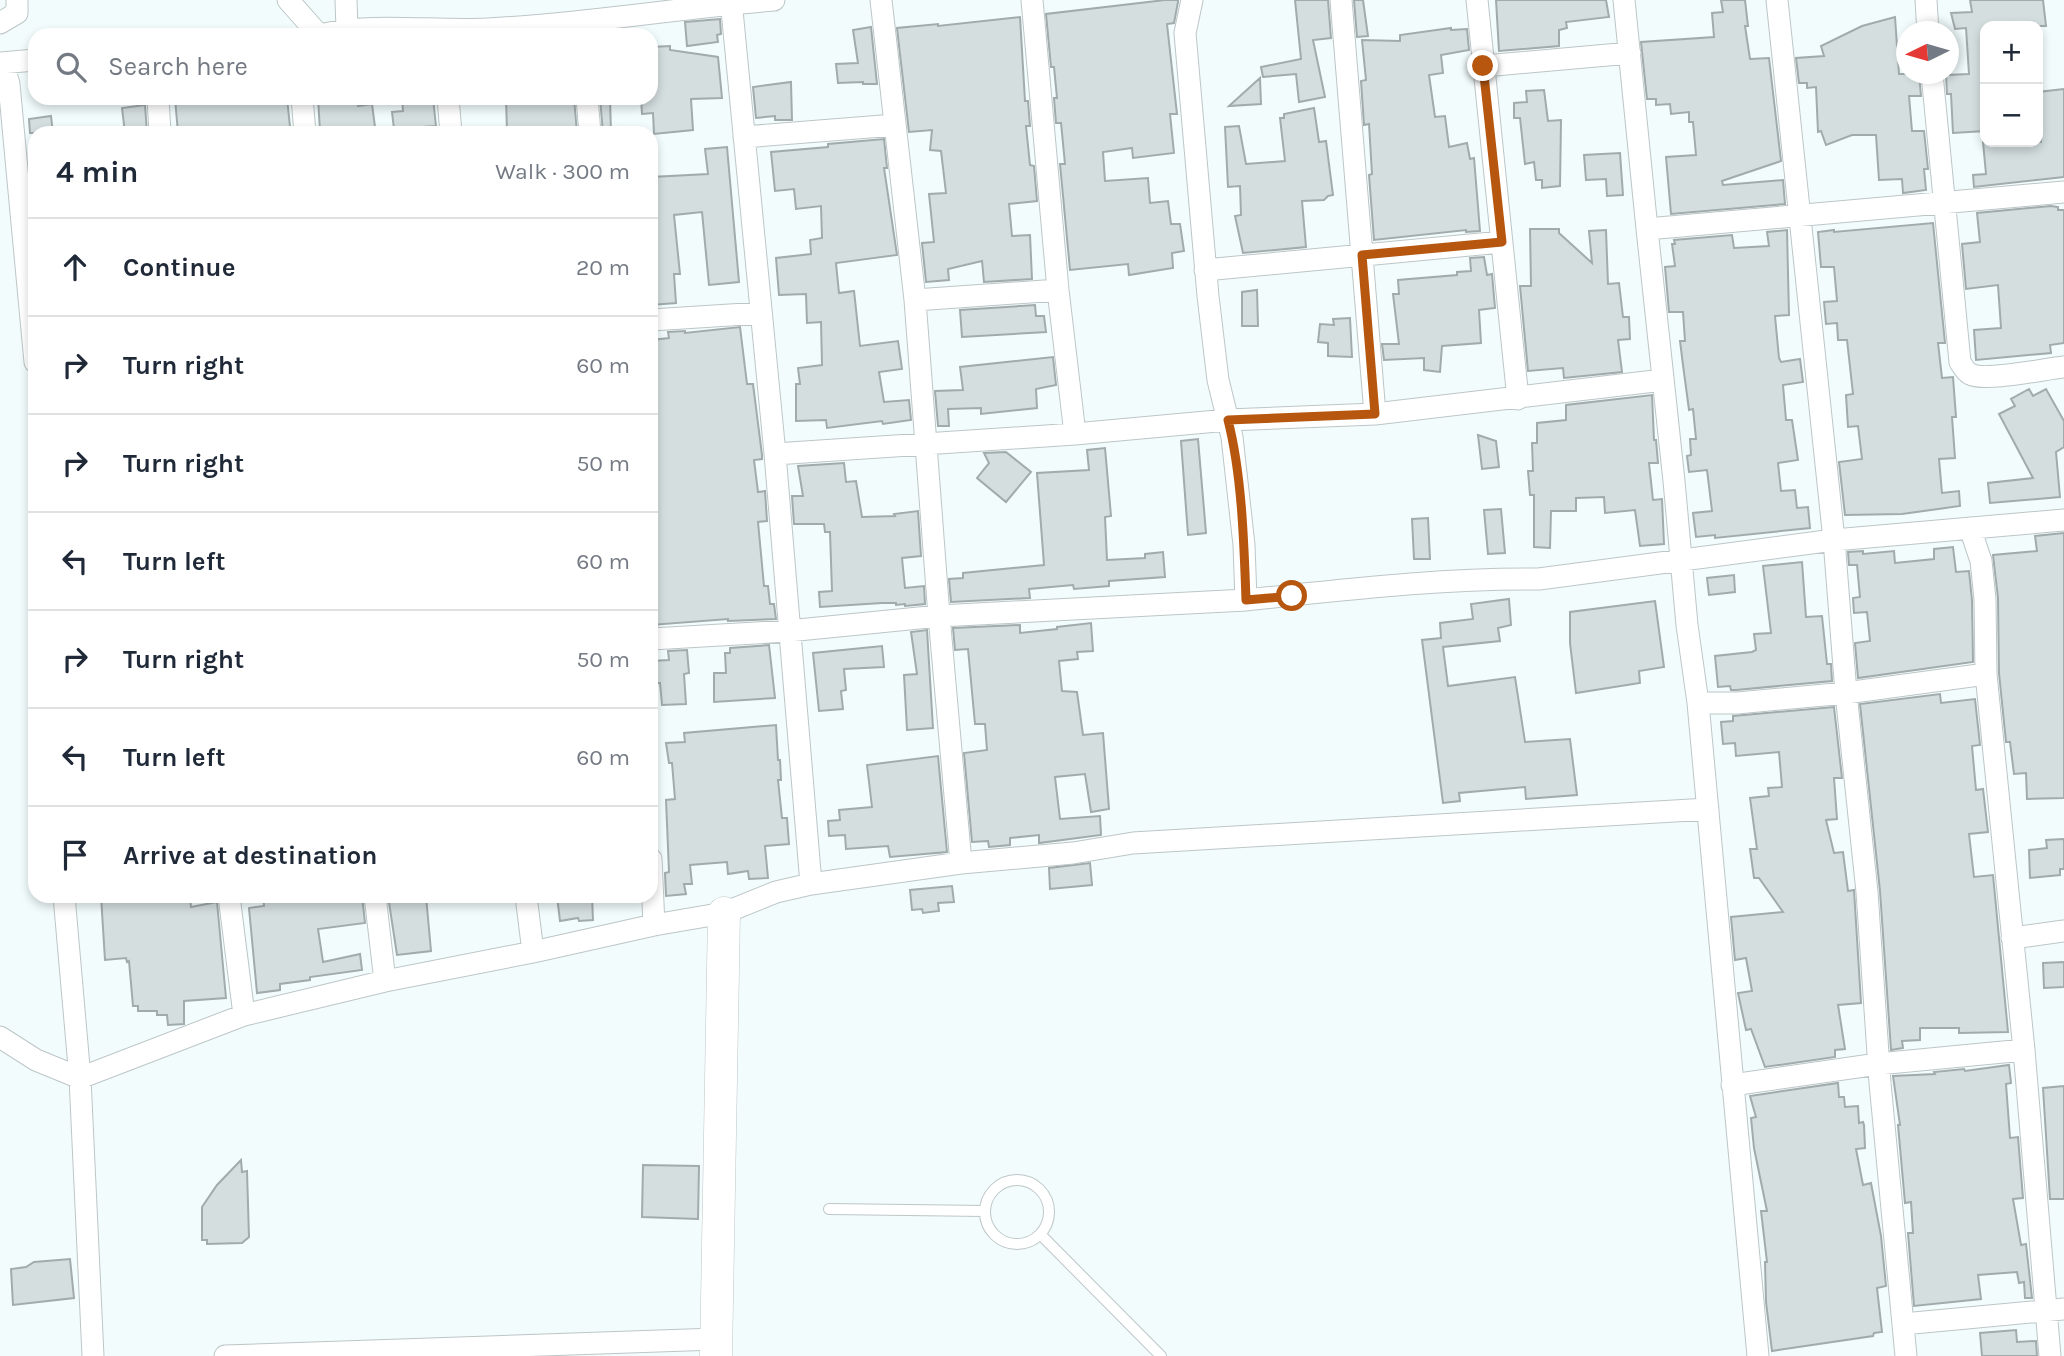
<!DOCTYPE html>
<html lang="en">
<head>
<meta charset="utf-8">
<style>
	body { margin:0; font-family:Karla,sans-serif; background:#f6f6f7; color:#1f2937 }
	.controls { position:absolute; right:21px; top:21px; display:grid; overflow:hidden; border-radius:14px; box-shadow:0 4px 10px #0003 }
	.controls button { width:63px; height:63px; display:grid; place-items:center; padding:0; border:0; border-bottom:2px solid #e0e1e3; background:#fff; color:#1f2937; font:35px sans-serif }
	.compass { position:absolute; left:1896px; top:21px; width:63px; height:63px; border-radius:50%; background:#fff; box-shadow:0 4px 10px #0003; rotate:265deg }
	.stop { position:absolute; width:21px; height:21px; margin:-16px; border:5px solid #b7570f; border-radius:50%; background:#fff }
	.stop.end { background:#b7570f; border-color:#fff; box-shadow:0 2px 7px #0008 }
	.list { margin:0; padding:0; list-style:none }
	h2 { display:flex; justify-content:space-between; align-items:center; height:91px; margin:0; padding:0 28px; font-size:30px }
	h2 small { font-size:23px; font-weight:400; color:#747a83 }
	.list li { display:grid; grid-template-columns:46px 1fr auto; gap:21px; align-items:center; box-sizing:border-box; height:98px; padding:0 28px; border-top:2px solid #e0e1e3 }
	.list b { display:block; font-size:26px; white-space:nowrap }
	.list em { font-size:23px; font-style:normal; color:#747a83 }
	.icon { flex:none; width:38px; height:38px; fill:none; stroke:currentColor; stroke-width:2; stroke-linecap:round; stroke-linejoin:round }
	.map { position:relative; flex:none; width:2064px; height:1356px; overflow:hidden }
	.search { position:absolute; background:#fff; box-shadow:0 4px 10px #0003; left:28px; top:28px; width:630px; height:77px; display:flex; align-items:center; gap:18px; box-sizing:border-box; padding:0 24px; border-radius:21px; color:#747a83; font-size:26px }
	.panel { position:absolute; background:#fff; box-shadow:0 4px 10px #0003; left:28px; top:126px; width:630px; height:777px; border-radius:21px }
	.map>svg:first-child { display:block }
</style>
</head>
<body>
<div class="map">
<svg width="2064" height="1356" viewBox="0 0 2064 1356">
	<rect width="100%" height="100%" fill="#f2fcfd"/>
	<!-- building -->
	<path fill="#d4dedf" stroke="#a2abac" stroke-width="2" d="M1165 0H1178V2L1174 23 1167 24 1177 114H1170L1174 153 1133 158 1132 148 1103 152 1105 181 1148 178 1150 203 1168 201 1171 224H1180L1184 251 1172 253 1173 268 1129 275 1128 264 1070 270 1060 164H1065L1061 123H1056L1054 98H1057L1054 67H1051L1046 14Z
		M1295 0H1328L1331 38 1313 40 1325 97 1299 102 1296 74 1263 77 1261 67 1301 59Z
		M1354 0H1363L1368 36 1357 37Z
		M1496 0H1606L1609 17 1566 22 1567 28 1559 30V46L1499 51Z
		M1721 0H1745L1748 26H1745L1750 59 1769 58 1781 161 1722 181 1723 185 1783 180 1785 204 1671 214 1666 157 1696 155 1693 122H1689V112L1671 114 1670 104 1656 105V99H1647L1641 42 1714 37 1712 13 1723 12Z
		M1970 0H2043L2046 26H1985V62H1983L1985 131 1953 133 1951 94H1947L1946 75 1969 74 1966 28 1955 29 1951 13 1972 12Z
		M1020 17 1025 101H1028L1030 126H1026L1030 165 1034 166 1037 201 1009 204 1012 236 1030 235 1032 279 984 282 982 261 948 269 949 280 926 282 922 243 934 242 929 194 946 193 941 151 930 150 932 130 909 132 897 28 938 24V26Z
		M1895 17 1899 74H1919L1921 96H1909L1912 131H1924L1928 169H1924L1926 190 1903 193 1902 179 1879 180 1876 135H1852L1826 145 1821 131 1818 132 1816 87 1807 88V83H1799L1796 58 1824 56 1821 46 1862 26Z
		M720 19 721 34 717 35 718 42 687 46 685 22Z
		M871 27 877 84H863V82L838 83 836 64 858 63 853 30Z
		M1451 28V30L1467 29 1469 50 1441 55 1443 73 1429 75 1435 117 1445 116 1449 147 1467 143 1470 159 1474 158 1480 231 1466 232V230L1374 240 1369 175 1372 174 1369 124 1364 125 1361 81 1366 80 1362 40 1400 41V35Z
		M670 46V50L718 57 722 98 691 99 693 130 654 134 653 113 642 114 641 98H651V47Z
		M1260 78 1261 104 1229 106Z
		M791 82 792 120H775V116L756 118 753 87Z
		M2064 89V177L1974 187 1973 175 1986 174 1983 142H2041L2038 92Z
		M1544 90 1548 121 1561 120 1560 186 1542 188V180H1536L1534 162 1525 164 1520 118H1514V103L1527 102 1526 91Z
		M175 98H192V100L287 98 290 127 265 131V133H178Z
		M318 98H357L358 106 372 104 375 127 362 129V132L350 133H348L347 130 320 131Z
		M402 98H433L436 126 394 129 392 112 403 111Z
		M506 98H574L577 133H509L507 131Z
		M600 98H610L611 133H603Z
		M145 105 147 133H125L122 108Z
		M1314 108 1319 142 1326 141 1333 195 1328 196 1324 200 1302 201 1306 247 1243 253 1235 216 1241 215 1240 186 1228 187 1225 127 1239 126 1246 164 1285 161 1280 118H1284V114Z
		M51 116 53 133H30L29 119Z
		M884 139 887 168H884L897 255 836 263 839 293 854 291 860 346 898 341 902 369 879 372 884 402 909 400 911 420 883 424 882 421 827 428 826 420 796 421V384H800L798 368 822 365 821 322 807 323 806 294 779 295 776 258 811 254 810 240 822 238 821 206 796 209 794 189 775 191 771 152 828 147V144Z
		M727 147 739 282 709 285 702 212 674 215 680 274H674L676 303 651 305V177L708 174 705 149Z
		M1620 153 1623 195 1607 196 1606 179 1586 180 1584 155Z
		M2051 206 2058 207V210H2064V343L2050 345 2051 353 1976 360 1974 330 2001 328 1998 285 1966 289 1962 244 1980 242 1977 213Z
		M1933 223 1945 343H1938L1942 378 1953 377 1956 417H1952L1955 458 1939 459 1942 493 1959 491 1960 506 1902 514 1845 515 1839 462 1862 459 1858 426 1848 427 1846 395 1853 394 1847 340H1838L1837 323 1826 324 1824 302 1837 301 1834 267H1821L1818 232 1834 230V232Z
		M1530 229H1559V233L1592 263 1589 231 1606 230 1608 284 1619 283 1623 317H1629L1630 339 1618 340 1622 372 1564 378 1563 368 1528 371 1520 286H1531Z
		M1787 230 1789 315 1775 316 1779 358 1781 362 1800 359 1803 382 1783 385 1786 420H1792L1798 460 1778 463 1781 491 1795 490 1797 508 1808 507 1810 528 1715 538V535L1696 537 1693 513 1712 511 1707 470 1689 472 1687 456 1691 455 1690 439H1696L1693 409 1689 410 1683 365 1680 341H1685L1683 312H1669L1665 267 1675 266 1672 244H1675L1674 240 1732 235 1734 248 1769 246 1767 232Z
		M1484 257 1487 275 1492 274 1495 308 1479 310 1481 343 1442 346 1440 372 1424 370V358L1384 360 1382 344H1399L1393 294H1399L1398 280 1457 275V272L1471 271 1470 258Z
		M1257 290 1258 326H1242V292Z
		M1035 305 1036 316H1044L1046 332 962 337 960 310Z
		M1350 318 1352 357 1328 356V343L1318 342 1320 324 1334 325 1333 319Z
		M740 327 747 384H753L762 455V459L754 460 758 492 765 491 767 521 758 522 764 586H768L770 604H774L776 619 728 621V619L651 625V465L654 464 651 436V410L654 409 651 340 669 338 668 332 685 331V333Z
		M1053 357 1056 385 1036 389 1037 408 981 414V408L948 409 949 426H938L935 391 963 390 960 367Z
		M2029 389 2033 396 2046 389 2064 421V447L2056 452 2060 497 1990 503 1988 483 2033 478 1999 414 2015 406 2011 399Z
		M1652 395 1654 440H1656L1658 463H1649L1653 500 1662 499 1664 544 1640 546 1635 510 1605 513 1604 497 1576 498V511H1551L1550 548 1534 547V495H1530L1528 471H1533L1532 443H1537V423L1566 420V405Z
		M1478 435 1496 441 1499 467 1482 469Z
		M1198 439 1206 533 1188 535 1181 441Z
		M1105 448 1111 516 1105 517 1107 560 1145 558V554L1163 552 1165 577 1109 581V586L1074 589 1073 585 1029 589 1030 598 951 602 949 579 963 578V573L1044 565 1037 473 1089 470 1087 450Z
		M1006 452 1031 472 1006 502 977 478 989 463 984 453Z
		M844 463 846 482 856 481 862 517 895 516 894 514 918 511 921 556 902 558 905 588 924 586 925 604 905 606V604L896 605V603H882L820 607 819 592 832 591 830 532H825L824 524H794L792 496H803L798 466Z
		M1501 509 1505 553 1488 554 1484 510Z
		M1428 518 1430 559H1414L1412 519Z
		M2064 533V798L2027 799 2026 773 2014 774 2010 742H2006L1999 673 1998 598 1993 555 2037 551 2035 536Z
		M1953 547 1956 572 1969 571 1972 600 1973 662 1858 678 1855 643 1870 641 1867 612 1854 613 1853 598 1860 597 1857 565H1849L1848 552 1863 551V554L1894 551 1895 563 1934 559V549Z
		M1802 562 1806 617 1822 616 1827 664H1831L1832 681 1736 690H1731L1730 686 1718 687 1715 656 1752 652 1756 650 1754 634 1771 633 1763 566Z
		M1734 575 1735 592 1709 595 1707 578Z
		M1509 599 1511 625 1498 628 1500 641 1443 647 1448 686 1515 677 1525 742 1570 739 1577 795 1526 799 1525 787 1459 793 1460 801 1443 803 1422 640 1441 638 1440 623 1473 619 1471 604Z
		M1655 601 1664 667 1639 671 1640 683 1576 693 1570 643V612Z
		M1091 623 1093 651 1077 652 1078 659 1059 661 1062 691 1077 692 1083 735 1103 733 1109 809 1091 812 1085 774 1055 777 1060 819 1100 816 1101 835 1039 843V835L1010 838V845L989 847 988 841 972 842 964 753 987 750 985 724H975L968 649 955 650 953 628 1020 625V633L1057 629V627Z
		M927 630 933 728 907 730 904 675 917 674 911 632Z
		M769 645 775 698 714 702V673H726L725 653H730V648Z
		M882 646 884 667 844 669 846 690 841 691 843 709 819 711 813 653Z
		M687 650 689 673 684 674 686 704 662 705 660 683 653 684 651 661 669 660 668 651Z
		M1940 694 1941 703 1975 699 1980 745 1972 746 1976 790 1983 789 1988 832 1969 834 1974 877 1993 875 2008 1032 1959 1033V1028H1920V1040L1902 1041 1903 1048 1891 1050 1880 891 1860 704Z
		M1834 707 1842 778H1834L1837 819 1826 820 1834 853 1843 852 1848 891 1854 890 1861 1003 1838 1005 1845 1049 1835 1050V1057L1765 1067 1751 1029 1746 1030 1738 993 1752 991 1746 958 1735 960 1731 917 1783 912 1759 878H1754L1750 849H1757L1750 798 1769 796 1768 788 1782 787 1779 752 1736 756 1735 743 1723 744 1721 722 1733 721V716Z
		M776 725 778 760H780L781 780H778L782 818H787L789 844 765 846 768 878 749 879 748 871 728 874 727 862 690 865 692 884H684L686 894 666 896 665 873 669 872 666 800 675 799 672 763H669L666 743 685 742 684 733Z
		M938 756 947 852 890 857 888 846 846 849 845 835 829 836 828 821 840 820 839 810 872 807 867 765Z
		M2064 839V869H2060V875L2030 878 2029 850 2047 848 2046 840Z
		M1090 863 1092 885 1050 889 1049 868Z
		M952 886 954 902 938 903 939 911 923 913 922 909 912 910 910 890Z
		M101 896H190L191 907 217 902 226 998 184 1001V1024L168 1025 167 1015H157V1011H138V1006H133L129 961 127 962 126 958 105 960Z
		M263 896H285V901L333 896H362L365 923 318 929 323 962 360 954 362 970 310 977V980L280 984V990L257 993 249 908 264 906Z
		M388 896H426L431 951 397 955Z
		M557 896H592L593 920 579 921 578 918 560 921Z
		M2064 962V987L2044 988 2043 963Z
		M2009 1065 2011 1083 2006 1084 2010 1138 2018 1137 2023 1198 2013 1199 2021 1245 2026 1244 2032 1298H2025L2024 1282 2019 1283 2017 1272 1978 1275 1981 1299 1914 1306 1908 1233H1913L1911 1202 1905 1203 1898 1125H1900L1893 1076 1935 1074 1934 1072 1964 1069 1965 1071Z
		M1838 1083 1839 1097H1844L1845 1107 1858 1106 1859 1123 1863 1122 1864 1125 1865 1148 1856 1149 1863 1185 1871 1183 1881 1236 1886 1286 1877 1288 1882 1332 1874 1333 1873 1336 1772 1351 1766 1302 1765 1262H1767L1761 1211H1767L1754 1148 1751 1118 1756 1117 1750 1096Z
		M2064 1086V1199H2050L2043 1088Z
		M241 1160 242 1172 247 1171 249 1237 242 1243 207 1244V1240H202V1207L217 1185Z
		M643 1165 699 1166 698 1219 642 1217Z
		M70 1259 74 1298 13 1305 11 1269 26 1267 34 1262Z
		M2016 1330 2017 1342 2036 1341 2037 1356H1982L1980 1333Z"/>
	<g fill="none" stroke-linecap="round" stroke-linejoin="round">
		<!-- lane casing -->
		<g stroke="#bdc6c7" stroke-width="12">
			<path id="lane" d="M985 1212a32 32 0 1 1 64 0a32 32 0 1 1-64 0Z
				M829 1209 985 1211
				M1041 1235 1161 1356"/>
		</g>
		<!-- street casing -->
		<g stroke="#bdc6c7" stroke-width="23">
			<path id="street" d="M288 0 319 35
				M346 0 347 29
				M731 0 775 454 811 884
				M881 0 915 300 939 616 961 863
				M1032 0 1058 290 1075 434
				M1192 0 1185 33 1208 296 1218 380 1232 437 1244 545 1246 600C1343 590 1441 578 1539 579L1834 540 2064 520
				M1341 0 1375 414
				M1477 0 1518 399
				M1624 0 1647 229 2064 192
				M1777 0 1834 540 1846 693 1867 892 1880 1083 1906 1356
				M1926 0 1928 32
				M0 23 17 13V0
				M319 35C375 22 431 32 488 29 584 24 679 8 774 0
				M0 63 35 60
				M3 63 9 84 35 362
				M1484 66 1630 53
				M1932 74 1960 362C1963 367 1966 372 1970 374 1985 382 2044 369 2064 367
				M158 98 160 133
				M302 98 305 133
				M448 98 451 133
				M587 98 590 133
				M744 137 895 125
				M1647 229 1674 481 1687 625 1698 703H1737L1846 693 1986 674
				M1205 270 1502 242
				M915 300 1058 290
				M651 320 761 313
				M775 454 1075 434 1228 420 1375 414 1663 380
				M1970 528 1981 561 1985 599 1986 674 2024 1050 2050 1356
				M651 639 788 631 939 616 1246 600
				M1698 703 1758 1356
				M651 859 654 925
				M64 896 80 1078 93 1356
				M229 896 244 1015
				M375 896 385 981
				M526 896 533 952
				M2012 938 2064 931
				M0 1037 36 1060 80 1078 244 1015 385 981 533 952 654 925 724 913 776 892 811 884 961 863 1073 853 1133 843 1708 809
				M1732 1085 1878 1064 2024 1050
				M1903 1324 2064 1309
				M225 1356 716 1339"/>
		</g>
		<!-- secondary casing -->
		<g stroke="#bdc6c7" stroke-width="33">
			<path id="secondary" d="M716 1356 724 913"/>
		</g>
		<!-- lane -->
		<use href="#lane" stroke="#fff" stroke-width="10"/>
		<!-- street -->
		<use href="#street" stroke="#fff" stroke-width="21"/>
		<!-- secondary -->
		<use href="#secondary" stroke="#fff" stroke-width="32"/>
	</g>
	<g fill="none" stroke-linecap="round" stroke-linejoin="round">
		<!-- route -->
		<path stroke="#b7570f" stroke-width="9" d="M1292 596 1246 600C1244 543 1242 475 1228 420L1375 414 1362 255 1502 242 1483 66"/>
	</g>
</svg>
<div class="controls">
<button>+</button>
<button>−</button>
</div>
<svg class="compass" viewBox="-18 -18 36 36"><path d="M0-13l5 13h-10z" fill="#e53935"/><path d="M0 13l5-13h-10z" fill="#747a83"/></svg>
<div class="stop" style="left:1292px;top:596px"></div>
<div class="stop end" style="left:1483px;top:66px"></div>
<div class="search"><svg class="icon" aria-label="search" viewBox="0 0 24 24"><circle cx="10" cy="10" r="6"/><path d="M15 15l6 6"/></svg>Search here</div>
<section class="panel">
<h2>4 min<small>Walk · 300 m</small></h2>
<ul class="list">
<li><svg class="icon" aria-label="ahead" viewBox="0 0 24 24"><path d="M12 20V5M6 11l6-6 6 6"/></svg><div><b>Continue</b></div><em>20 m</em></li>
<li><svg class="icon" aria-label="right" viewBox="0 0 24 24"><path d="M7 20v-9h11M14 6l5 5-5 5"/></svg><div><b>Turn right</b></div><em>60 m</em></li>
<li><svg class="icon" aria-label="right" viewBox="0 0 24 24"><path d="M7 20v-9h11M14 6l5 5-5 5"/></svg><div><b>Turn right</b></div><em>50 m</em></li>
<li><svg class="icon" aria-label="left" viewBox="0 0 24 24"><path d="M17 20v-9H6M10 6l-5 5 5 5"/></svg><div><b>Turn left</b></div><em>60 m</em></li>
<li><svg class="icon" aria-label="right" viewBox="0 0 24 24"><path d="M7 20v-9h11M14 6l5 5-5 5"/></svg><div><b>Turn right</b></div><em>50 m</em></li>
<li><svg class="icon" aria-label="left" viewBox="0 0 24 24"><path d="M17 20v-9H6M10 6l-5 5 5 5"/></svg><div><b>Turn left</b></div><em>60 m</em></li>
<li><svg class="icon" aria-label="arrive" viewBox="0 0 24 24"><path d="M6 21V4h12l-3 4 3 4H6"/></svg><div><b>Arrive at destination</b></div></li>
</ul>
</section>
</div>
</body>
</html>
